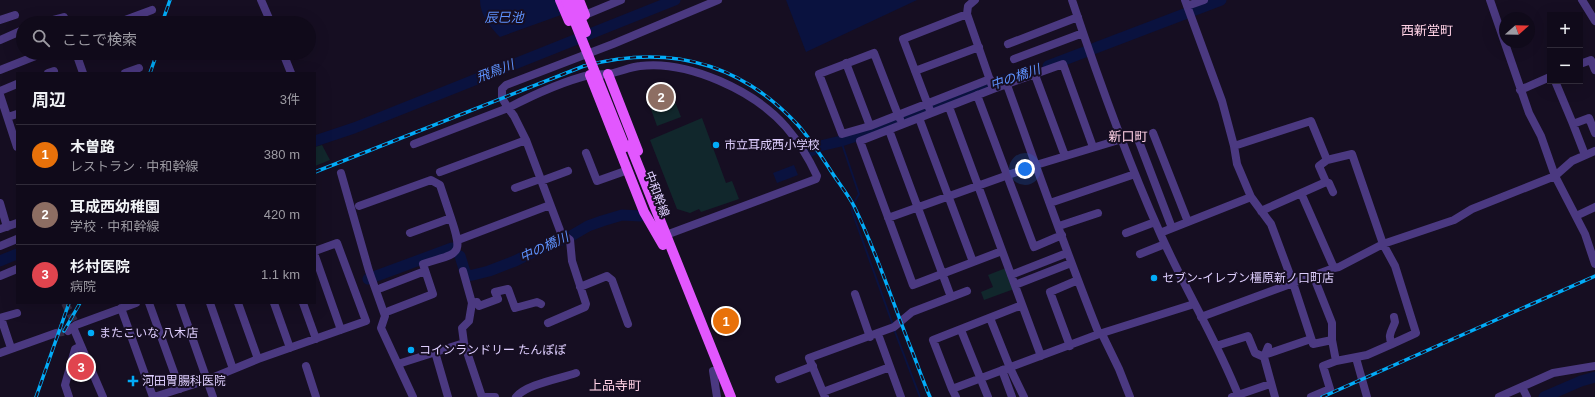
<!DOCTYPE html>
<html lang="ja">
<head>
<meta charset="utf-8">
<style>
	body { margin:0; font-family:Arial,"Noto Sans JP",sans-serif; background:#191323; color:#f1f3f6 }
	.controls { position:absolute; right:12px; top:12px; display:grid; overflow:hidden; border-radius:0px; box-shadow:0 4px 16px #0002 }
	.controls button { width:36px; height:36px; display:grid; place-items:center; padding:0; border:0; border-bottom:1px solid #302b39; background:#100a1a; color:#f1f3f6; font:20px sans-serif }
	.compass { position:absolute; left:1499px; top:12px; width:36px; height:36px; border-radius:50%; background:#100a1a; box-shadow:0 4px 16px #0002; rotate:70deg }
	.you { position:absolute; left:1025px; top:169px; width:14px; height:14px; margin:-10px; border:3px solid #fff; border-radius:50%; background:#1a73e8; box-shadow:0 0 0 6px #1a73e833 }
	.badge { display:grid; place-items:center; width:26px; height:26px; border-radius:50%; background:#d93025; color:#fff; font-size:13px; font-weight:700 }
	.pin { position:absolute; translate:-50% -50%; border:2px solid #fff; box-shadow:0 1px 4px #0006 }
	.list { margin:0; padding:0; list-style:none }
	h2 { display:flex; justify-content:space-between; align-items:center; height:52px; margin:0; padding:0 16px; font-size:17px }
	h2 small { font-size:13px; font-weight:400; color:#9c9aa2 }
	.list li { display:grid; grid-template-columns:26px 1fr auto; gap:12px; align-items:center; box-sizing:border-box; height:60px; padding:0 16px; border-top:1px solid #302b39 }
	.list b { display:block; font-size:15px; white-space:nowrap }
	.list p { margin:0; font-size:13px; white-space:nowrap; color:#9c9aa2 }
	.list em { font-size:13px; font-style:normal; color:#9c9aa2 }
	.icon { flex:none; width:22px; height:22px; fill:none; stroke:currentColor; stroke-width:2; stroke-linecap:round; stroke-linejoin:round }
	.map { position:relative; flex:none; width:1595px; height:397px; overflow:hidden }
	.search { position:absolute; background:#100a1a; box-shadow:0 4px 16px #0002; left:16px; top:16px; width:300px; height:44px; display:flex; align-items:center; gap:10px; box-sizing:border-box; padding:0 14px; border-radius:22px; color:#9c9aa2; font-size:15px }
	.panel { position:absolute; background:#100a1a; box-shadow:0 4px 16px #0002; left:16px; top:72px; width:300px; height:232px; border-radius:0px }
	.map>svg:first-child { display:block }
</style>
</head>
<body>
<div class="map">
<svg width="1595" height="397" viewBox="0 0 1595 397">
	<rect width="100%" height="100%" fill="#160e22"/>
	<!-- green -->
	<path fill="#11272c" d="M670 89 681 117 657 126 647 98Z
		M702 118 726 183 732 181 739 199 701 212 699 209 690 213 677 209 650 140Z
		M322 145 330 160 315 166V147Z
		M1006 268 1014 289 984 300 981 292 993 287 988 275Z"/>
	<!-- water -->
	<path fill="#0a123f" d="M480 0H555L561 15 500 37C490 27 480 15 480 0Z
		M786 0H917L806 52Z
		M794 165 798 175 777 183 773 173Z"/>
	<g fill="none" stroke-linecap="round" stroke-linejoin="round">
		<!-- stream -->
		<path stroke="#0a123f" stroke-width="2" d="M841 141 859 194 852 206V211L893 325
			M894 329 920 397"/>
		<!-- river -->
		<path stroke="#0a123f" stroke-width="11" d="M1048 66 1221 0
			M315 141 354 128 675 0
			M809 152 820 146 841 141 889 125 1004 80 1022 76
			M460 256 465 272 469 276 489 271 515 261 533 252 571 236 588 226 602 221 622 215 641 216
			M0 261 17 254
			M368 279 452 248
			M1544 397 1581 381 1595 377"/>
		<!-- minor-tunnel -->
		<path stroke="#342b43" stroke-width="8" stroke-dasharray="8 4" stroke-linecap="butt" d="M65 303 74 321
			M56 333 68 331"/>
		<!-- minor -->
		<path stroke="#4b3981" stroke-width="8" d="M261 0 271 23
			M1072 0C1098 78 1126 157 1160 233 1184 288 1217 340 1239 397
			M1185 0 1222 101 1234 146 1237 164 1251 197 1271 224 1293 283 1313 344 1332 340
			M1490 0 1529 113 1541 136 1555 176 1585 234 1595 264
			M1582 0 1595 21
			M1187 6 1204 0
			M967 14 968 6 975 0
			M580 17 621 0
			M0 20 15 15
			M41 23 64 17 66 23
			M117 23 152 10
			M0 40 23 30
			M1008 44 1078 17
			M76 53 83 73
			M283 53 291 73
			M874 53 898 115 870 126 842 134 819 74Z
			M1014 59 1083 33
			M846 63 870 126
			M1580 64 1591 60 1595 70
			M0 70 38 55
			M915 71 979 47
			M48 73 54 71
			M125 73 139 68
			M1035 75 1065 156
			M1555 81 1573 124 1589 118 1595 133
			M1007 85C1037 168 1066 252 1099 334
			M1520 90 1550 77
			M0 91 17 84
			M0 95 17 147
			M977 95 1034 247 1062 235
			M949 107 1041 356
			M931 113 903 39 967 14 993 89
			M8 117 17 114
			M919 118 973 262
			M900 119 898 115 990 79
			M1573 124 1585 155
			M889 130 951 297
			M1153 133 1188 222
			M1138 139 1172 228
			M414 144 508 108 502 98V89L506 85 613 44 718 0
			M1234 146 1311 121 1327 160 1352 154 1383 244 1395 266 1416 333 1392 344
			M586 153 597 181 628 170
			M440 172 526 140
			M341 173 369 271 385 316 381 328 413 397
			M541 181 568 171
			M1326 182 1319 166 1327 160
			M515 188 540 179
			M1301 193 1334 268
			M0 203 7 227
			M1050 203 1135 174
			M359 206 431 180 440 185 451 218
			M1261 211 1326 182 1329 183 1333 192
			M1576 216 1595 207
			M888 218 1036 165 1122 139
			M1059 226 1098 213
			M0 229 17 223
			M1126 233 1155 222
			M1160 233 1251 197
			M458 240 550 205
			M0 246 17 239
			M1002 251 913 285 860 141 993 89 1063 64 1093 147
			M1140 254 1165 244
			M315 256 341 330
			M463 271 472 303 477 302 479 306 498 299 495 292 508 289 515 308 537 302 541 304
			M1011 275 1067 253
			M1313 275 1332 323V340L1336 361 1367 355 1392 344C1387 335 1392 331 1395 322L1394 317
			M0 276 17 269
			M1015 285 1071 263
			M580 287 607 276 612 280 628 324
			M381 288 425 271
			M855 294 870 337
			M149 303 180 389
			M180 303 213 397
			M210 303 233 369
			M238 303 258 359
			M274 303 290 348
			M303 303 316 339
			M1022 305 933 340 952 389 1099 334 1194 304
			M121 308 153 397
			M389 311 433 294 423 264C459 252 464 257 451 218L410 233
			M1201 317 1334 268 1339 267 1383 244 1454 220 1472 209 1555 176 1572 161 1595 151
			M0 318 17 313
			M1 318 11 348
			M990 318 1010 368 1024 397
			M548 323 585 307 586 304 572 261 570 240 561 233 526 140 514 116 508 108C533 95 561 82 589 75 595 74 601 75 607 74 618 73 629 67 640 66 688 60 755 91 786 127 799 142 809 159 817 176L816 179 666 235
			M73 327 103 397
			M961 330 988 397
			M68 331 76 325 136 303
			M878 334 901 397
			M1102 334 1119 369 1130 397
			M464 343 462 328 469 321 472 303
			M1070 346 1050 292 1078 280
			M1216 346 1248 336 1255 353 1264 357
			M1268 347 1264 357 1275 397
			M435 352 448 397
			M0 353 56 333
			M1264 355 1311 339
			M1356 358 1367 397
			M398 364 464 343 482 397
			M306 366 316 397
			M1002 370 1012 397
			M713 371 717 397
			M779 379 813 366
			M1522 387 1527 397
			M952 389 956 397
			M823 392 890 367
			M69 397 65 385 75 349 81 346
			M154 397 207 380 258 359 366 321 337 243 315 251
			M485 397H495
			M516 397C527 384 559 379 576 373
			M825 397 809 358 894 327 912 312 967 291
			M1232 397 1270 384
			M1311 397 1330 389 1323 366 1336 361
			M1499 397 1553 373 1595 366"/>
		<!-- major -->
		<path stroke="#e257fe" stroke-width="10" d="M560 0 569 21
			M579 0 585 15
			M608 74 638 151
			M590 75 644 212 663 245
			M630 145 731 397"/>
		<!-- rail casing -->
		<g stroke="#02acf8" stroke-width="3.5">
			<path id="rail" d="M162 23 170 0
				M150 73 157 53
				M315 172 584 66C667 44 738 61 797 124 809 137 819 153 829 168 837 181 847 193 854 206 876 251 892 300 910 346 917 363 923 381 930 397
				M64 331 80 303
				M36 397 69 303
				M1322 397 1595 276"/>
		</g>
		<!-- rail -->
		<use href="#rail" stroke="#160e22" stroke-width="2" stroke-dasharray="6" stroke-linecap="butt"/>
		<!-- major-bridge -->
		<path stroke="#e257fe" stroke-width="10" d="M566 0 625 147
			M573 0 586 32"/>
	</g>
	<!-- markers -->
	<g fill="#02acf8" stroke="#160e22" stroke-width="1.5">
		<circle cx="716" cy="145" r="4"/>
		<circle cx="1154" cy="278" r="4"/>
		<circle cx="91" cy="333" r="4"/>
		<circle cx="411" cy="350" r="4"/>
		<path d="M131 375h4v4h4v4h-4v4h-4v-4h-4v-4h4z"/>
	</g>
	<g text-anchor="middle" dominant-baseline="central" stroke-width="4" stroke-linejoin="round" paint-order="stroke">
		<!-- poi labels -->
		<g font-size="12" fill="#dfcfff" stroke="#160e22" text-anchor="start">
			<text x="724" y="145">市立耳成西小学校</text>
			<text x="1162" y="278">セブン-イレブン橿原新ノ口町店</text>
			<text x="99" y="333">またこいな 八木店</text>
			<text x="419" y="350">コインランドリー たんぽぽ</text>
			<text x="142" y="381">河田胃腸科医院</text>
		</g>
		<!-- street labels -->
		<g font-size="12" fill="#dfcfff" stroke="#160e22">
			<text transform="translate(657 194) rotate(69)">中和幹線</text>
		</g>
		<!-- water labels -->
		<g font-size="13" font-style="italic" fill="#5e92fe" stroke="#160e22">
			<text x="504" y="17">辰巳池</text>
			<text transform="translate(495 71) rotate(-21)">飛鳥川</text>
			<text transform="translate(1015 77) rotate(-19)">中の橋川</text>
			<text transform="translate(544 247) rotate(-25)">中の橋川</text>
		</g>
		<!-- neighbourhood labels -->
		<g font-size="13" fill="#ffd1e5" stroke="#160e22">
			<text x="1427" y="30">西新堂町</text>
			<text x="1128" y="136">新口町</text>
			<text x="615" y="385">上品寺町</text>
		</g>
	</g>
</svg>
<div class="controls">
<button>+</button>
<button>−</button>
</div>
<svg class="compass" viewBox="-18 -18 36 36"><path d="M0-13l5 13h-10z" fill="#e53935"/><path d="M0 13l5-13h-10z" fill="#9c9aa2"/></svg>
<div class="you"></div>
<div class="pin badge" style="left:726px;top:321px;background:#e8710a">1</div>
<div class="pin badge" style="left:661px;top:97px;background:#8d6e63">2</div>
<div class="pin badge" style="left:81px;top:367px;background:#e0444e">3</div>
<div class="search"><svg class="icon" aria-label="search" viewBox="0 0 24 24"><circle cx="10" cy="10" r="6"/><path d="M15 15l6 6"/></svg>ここで検索</div>
<section class="panel">
<h2>周辺<small>3件</small></h2>
<ul class="list">
<li><span class="badge" style="background:#e8710a">1</span><div><b>木曽路</b><p>レストラン · 中和幹線</p></div><em>380 m</em></li>
<li><span class="badge" style="background:#8d6e63">2</span><div><b>耳成西幼稚園</b><p>学校 · 中和幹線</p></div><em>420 m</em></li>
<li><span class="badge" style="background:#e0444e">3</span><div><b>杉村医院</b><p>病院</p></div><em>1.1 km</em></li>
</ul>
</section>
</div>
</body>
</html>
